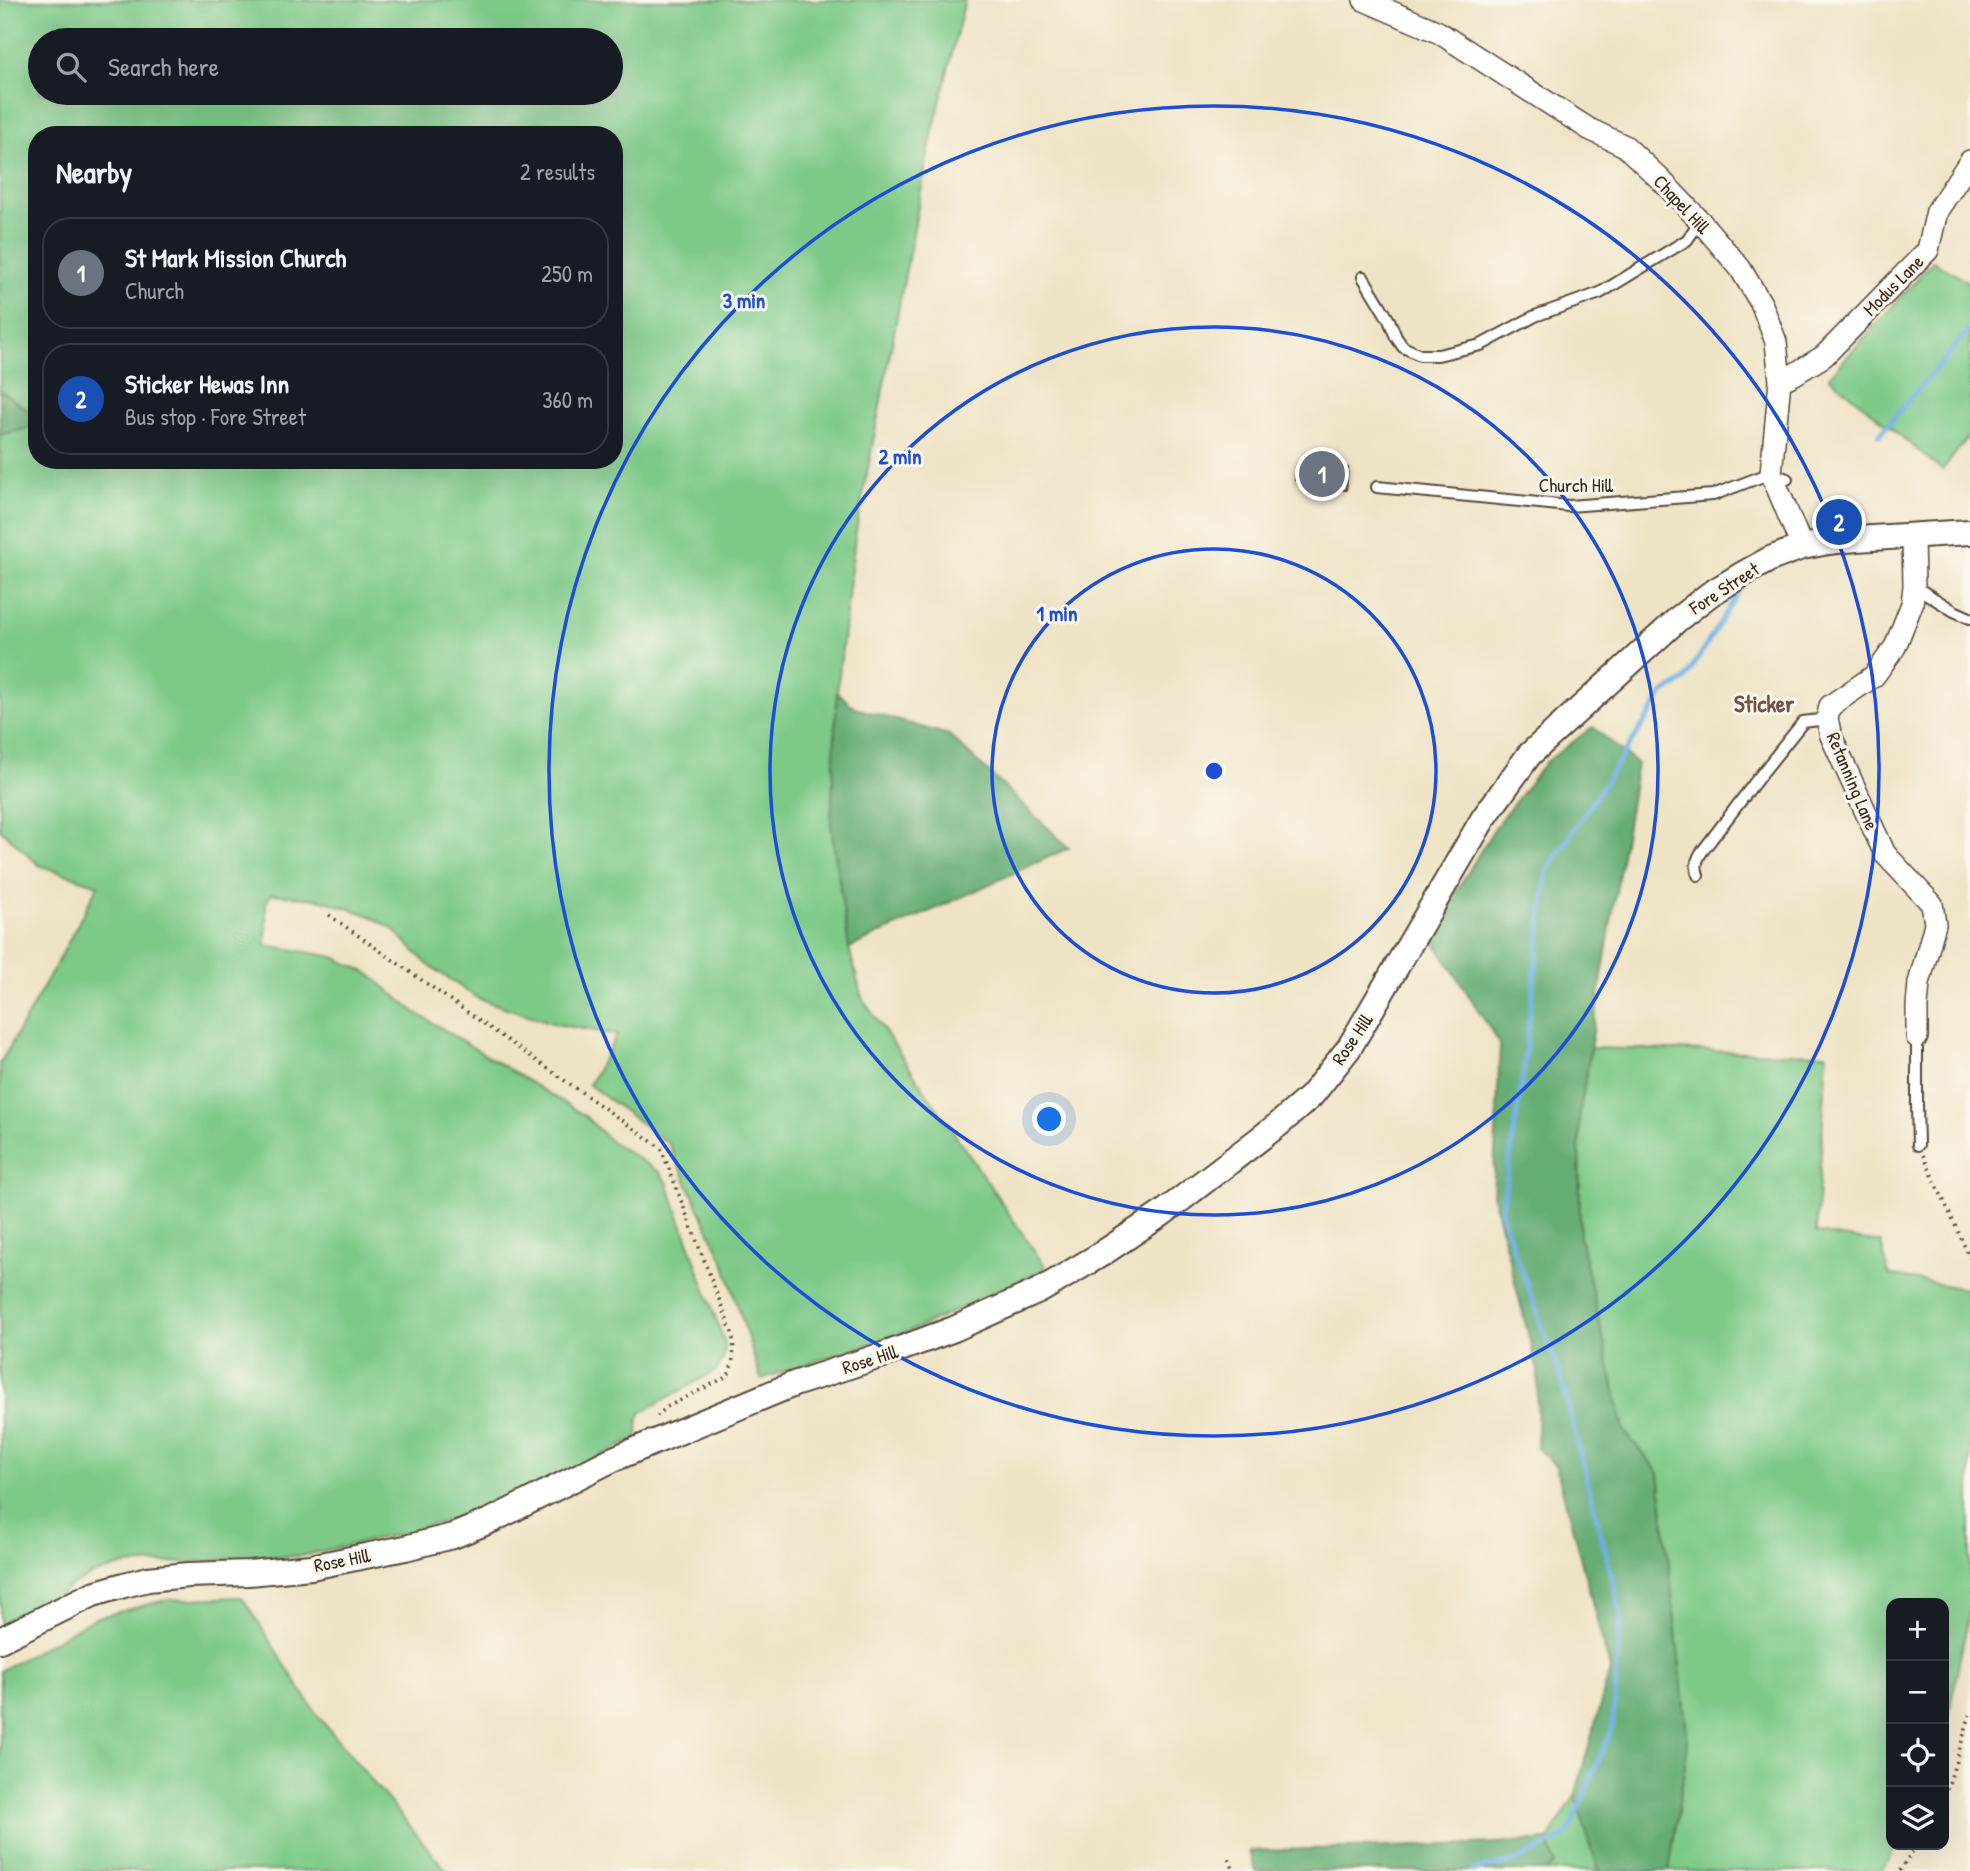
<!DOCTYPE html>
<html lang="en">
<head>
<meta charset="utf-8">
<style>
	body { margin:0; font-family:"Patrick Hand",sans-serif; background:#242831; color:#f1f3f6 }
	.controls { position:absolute; right:21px; bottom:21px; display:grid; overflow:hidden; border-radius:14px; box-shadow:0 7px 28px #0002 }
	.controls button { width:63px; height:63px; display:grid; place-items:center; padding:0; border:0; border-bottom:2px solid #363941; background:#171b24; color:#f1f3f6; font:35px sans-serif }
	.you { position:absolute; left:1050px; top:1120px; width:24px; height:24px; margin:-18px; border:5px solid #fff; border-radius:50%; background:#1a73e8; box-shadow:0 0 0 10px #1a73e833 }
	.badge { display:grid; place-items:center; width:46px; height:46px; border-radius:50%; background:#1f6fb2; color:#fff; font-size:23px; font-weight:700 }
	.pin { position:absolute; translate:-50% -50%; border:4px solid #fff; box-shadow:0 2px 7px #0006 }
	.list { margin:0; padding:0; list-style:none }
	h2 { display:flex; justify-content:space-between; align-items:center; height:91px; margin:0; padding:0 28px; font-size:30px }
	h2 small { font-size:23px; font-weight:400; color:#9ea1a6 }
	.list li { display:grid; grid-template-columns:46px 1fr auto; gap:21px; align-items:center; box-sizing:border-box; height:112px; margin:0 14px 14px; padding:0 14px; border:2px solid #363941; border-radius:28px }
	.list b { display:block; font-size:26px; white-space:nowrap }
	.list p { margin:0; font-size:23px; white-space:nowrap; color:#9ea1a6 }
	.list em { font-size:23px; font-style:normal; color:#9ea1a6 }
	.icon { flex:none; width:38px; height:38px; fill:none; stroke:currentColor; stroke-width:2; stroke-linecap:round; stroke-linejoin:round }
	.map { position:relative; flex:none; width:1970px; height:1871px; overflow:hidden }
	.search { position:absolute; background:#171b24; box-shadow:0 7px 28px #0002; left:28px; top:28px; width:595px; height:77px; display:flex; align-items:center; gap:18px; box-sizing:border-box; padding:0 24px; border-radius:38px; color:#9ea1a6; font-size:26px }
	.panel { position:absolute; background:#171b24; box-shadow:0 7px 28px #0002; left:28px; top:126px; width:595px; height:343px; border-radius:28px }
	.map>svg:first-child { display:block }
</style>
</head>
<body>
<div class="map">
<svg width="1970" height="1871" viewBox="0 0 1970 1871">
	<rect width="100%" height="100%" fill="#fbf7ec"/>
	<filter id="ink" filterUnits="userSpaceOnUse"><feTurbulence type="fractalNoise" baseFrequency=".0143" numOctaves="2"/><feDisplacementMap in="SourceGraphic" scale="14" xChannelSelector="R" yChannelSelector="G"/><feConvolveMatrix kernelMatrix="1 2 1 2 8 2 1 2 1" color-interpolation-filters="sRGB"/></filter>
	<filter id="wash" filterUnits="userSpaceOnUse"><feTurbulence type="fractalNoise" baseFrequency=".00686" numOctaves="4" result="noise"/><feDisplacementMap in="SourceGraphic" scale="28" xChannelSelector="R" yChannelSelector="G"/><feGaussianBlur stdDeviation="1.57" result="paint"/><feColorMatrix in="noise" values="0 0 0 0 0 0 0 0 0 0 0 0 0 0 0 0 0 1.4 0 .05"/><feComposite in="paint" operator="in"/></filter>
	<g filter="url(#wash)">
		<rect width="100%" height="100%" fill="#efe3c5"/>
		<!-- green -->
		<path fill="#7dc988" stroke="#5c7a53" stroke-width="2" fill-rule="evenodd" d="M0 0H965L930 144 855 536 837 692 831 826 849 948 862 998 1046 1268 918 1328 761 1379 724 1262 669 1144 589 1085 617 1035 555 1024 477 998 427 964 393 929 368 915 323 900 272 894 266 902V945L334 957 368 973 415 1012 585 1116 609 1140 659 1172 667 1182 725 1344 724 1357 717 1370 642 1412 638 1421V1438L481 1511 399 1534 301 1556 125 1565 92 1575 72 1585 57 1597 31 1614 0 1629V1064L61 956 98 885 39 865 0 829V435L37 426V460H394L393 471 482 464 483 460H614V135H37V417L0 390ZM40 40H611V93H40Z
			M1933 261 1970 283V435L1942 470 1829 377Z
			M1590 1048 1827 1054 1816 1233 1881 1243 1889 1275 1965 1289 1970 1300V1609L1944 1737V1603H1891V1845H1897L1882 1871H1669L1688 1744 1659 1473 1624 1431 1580 1237 1579 1117Z
			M242 1597 317 1715 447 1871H0V1671L95 1618 165 1600Z
			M1575 1796 1599 1871H1546L1555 1864 1548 1840Z"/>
		<!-- forest -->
		<path fill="#66ad74" stroke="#506c49" stroke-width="2" d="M0 390 37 417V426L0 435Z
			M837 692 855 708 949 735 1069 848 849 948 831 826Z
			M1593 727 1637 764 1579 1117 1580 1237 1624 1431 1659 1473 1688 1744 1669 1871H1599L1575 1796 1610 1669 1556 1466 1537 1448 1538 1372 1493 1197 1500 1044 1430 935 1494 829 1546 762Z
			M1548 1840 1555 1864 1546 1871H1256L1249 1851C1349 1847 1449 1847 1548 1840Z"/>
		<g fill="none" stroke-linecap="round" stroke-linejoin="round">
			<!-- stream -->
			<path stroke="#6eafe2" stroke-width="5" d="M1879 435 1970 329
				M1472 1871 1516 1861 1567 1835 1613 1726 1621 1613 1561 1378 1501 1214 1522 1081 1547 871 1663 694 1685 680 1742 586"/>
		</g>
		<g id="blocks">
			<!-- building -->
			<path fill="#dc9c81" d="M1297 464 1348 468 1346 490 1302 487 1303 480H1295Z"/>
		</g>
	</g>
	<g filter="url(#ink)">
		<use href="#blocks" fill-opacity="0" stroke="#564637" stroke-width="2"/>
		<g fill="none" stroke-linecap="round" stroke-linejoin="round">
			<!-- service casing -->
			<g stroke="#564637" stroke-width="14">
				<path id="service" d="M1363 277 1389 320 1396 337 1403 347 1420 355H1438L1481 345 1535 316 1600 293 1687 240 1700 221
					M1377 487 1569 506 1713 495 1771 473 1787 479
					M1914 586 1954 611 1970 618
					M1698 875C1695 867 1696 861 1701 853L1759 777 1803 722 1827 719
					M1917 1037V1105L1918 1145"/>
			</g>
			<!-- minor casing -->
			<g stroke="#564637" stroke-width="24">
				<path id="minor" d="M1364 0 1438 32 1589 129 1625 146 1662 181 1700 221 1740 268 1762 305 1776 342 1780 381 1771 473 1802 547
					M1780 381 1793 375 1824 356 1928 250 1937 211 1970 161
					M1913 536 1914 586 1912 604 1895 647 1874 676 1830 706 1827 719 1831 736 1885 854 1932 904 1935 924 1919 983 1917 1006V1037"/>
			</g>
			<!-- tertiary casing -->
			<g stroke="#564637" stroke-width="28">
				<path id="tertiary" d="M0 1640 93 1594 124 1585 148 1579 188 1575 249 1573 311 1567 405 1548 453 1536 492 1520 611 1460 794 1384 889 1353 954 1329 1041 1290 1100 1255 1163 1213 1279 1124 1311 1096 1349 1048 1483 819 1529 755 1678 619 1710 594 1743 574 1770 559 1802 547 1828 542 1856 539 1970 532"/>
			</g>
			<!-- path -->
			<path stroke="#564637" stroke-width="3.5" stroke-dasharray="2 5" stroke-linecap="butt" d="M329 915 661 1148 732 1333C735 1349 734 1361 728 1376L667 1407 657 1416
				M1923 1155 1970 1258
				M1944 1796 1948 1787 1970 1715
				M1229 1859 1234 1871
				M1900 1871 1917 1845"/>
			<!-- service -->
			<use href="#service" stroke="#fff" stroke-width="10"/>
			<!-- minor -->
			<use href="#minor" stroke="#fff" stroke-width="21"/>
			<!-- tertiary -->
			<use href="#tertiary" stroke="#fff" stroke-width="24"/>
		</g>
	</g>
	<!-- distance rings -->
	<g fill="none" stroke="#1d4ed8" stroke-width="3.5">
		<circle cx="1214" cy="771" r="222"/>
		<circle cx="1214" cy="771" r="444"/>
		<circle cx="1214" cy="771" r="665"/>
	</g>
	<g text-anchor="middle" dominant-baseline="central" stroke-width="6" stroke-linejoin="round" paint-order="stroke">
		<!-- street labels -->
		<g font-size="19" fill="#3b2a1e" stroke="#fbf7ec">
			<text transform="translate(1682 204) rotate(47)">Chapel Hill</text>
			<text transform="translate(1893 285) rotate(-45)">Modus Lane</text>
			<text x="1576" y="485">Church Hill</text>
			<text transform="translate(1724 588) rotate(-33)">Fore Street</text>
			<text transform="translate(1853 781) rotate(67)">Retanning Lane</text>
			<text transform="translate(1352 1039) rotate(-56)">Rose Hill</text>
			<text transform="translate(870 1359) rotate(-18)">Rose Hill</text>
			<text transform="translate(342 1560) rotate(-11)">Rose Hill</text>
		</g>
		<!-- quarter labels -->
		<g font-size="23" font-weight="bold" fill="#735241" stroke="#fbf7ec">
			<text x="1764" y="703">Sticker</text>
		</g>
	</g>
	<circle cx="1214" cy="771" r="10" fill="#1d4ed8" stroke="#fbf7ec" stroke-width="3.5"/>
	<g font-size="21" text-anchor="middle" font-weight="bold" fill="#1d4ed8" stroke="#fbf7ec" stroke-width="6" stroke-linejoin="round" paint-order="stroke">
		<text x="744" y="308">3 min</text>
		<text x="900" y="464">2 min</text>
		<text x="1057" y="621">1 min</text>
	</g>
</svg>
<div class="controls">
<button>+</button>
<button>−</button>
<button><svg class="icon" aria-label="locate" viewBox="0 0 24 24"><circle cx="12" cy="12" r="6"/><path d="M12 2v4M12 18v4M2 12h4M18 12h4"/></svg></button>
<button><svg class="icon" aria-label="layers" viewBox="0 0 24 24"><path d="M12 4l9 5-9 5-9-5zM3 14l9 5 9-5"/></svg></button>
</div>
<div class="you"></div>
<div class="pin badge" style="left:1322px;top:474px;background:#6b7280">1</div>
<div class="pin badge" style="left:1839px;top:522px;background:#1a4fb4">2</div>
<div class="search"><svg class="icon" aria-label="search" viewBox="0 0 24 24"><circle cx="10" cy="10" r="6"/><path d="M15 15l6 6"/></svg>Search here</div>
<section class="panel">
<h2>Nearby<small>2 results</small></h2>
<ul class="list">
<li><span class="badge" style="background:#6b7280">1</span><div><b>St Mark Mission Church</b><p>Church</p></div><em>250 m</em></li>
<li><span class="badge" style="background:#1a4fb4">2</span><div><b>Sticker Hewas Inn</b><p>Bus stop · Fore Street</p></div><em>360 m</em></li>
</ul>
</section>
</div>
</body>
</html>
